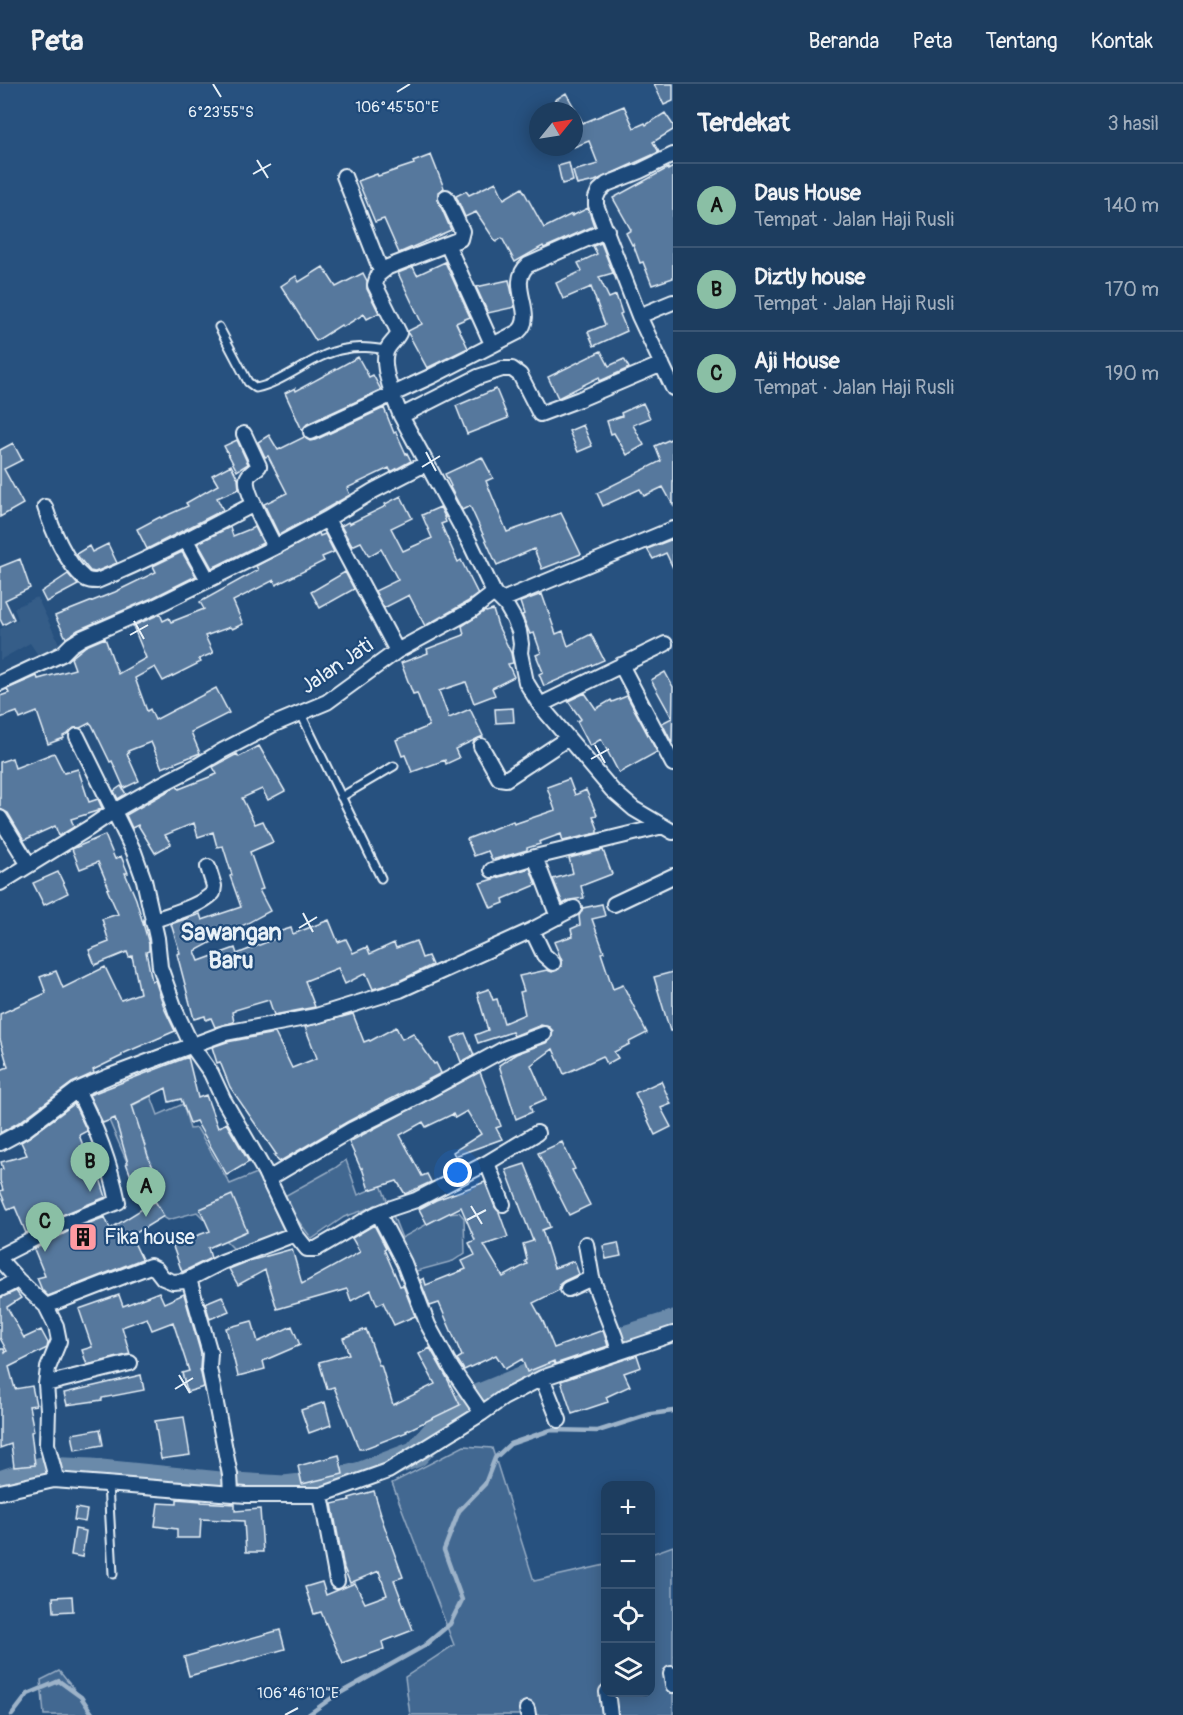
<!DOCTYPE html>
<html lang="id">
<head>
<meta charset="utf-8">
<style>
	body { margin:0; font-family:Pangolin,sans-serif; background:#254465; color:#f1f3f6 }
	.controls { position:absolute; right:18px; bottom:18px; display:grid; overflow:hidden; border-radius:12px; box-shadow:0 3px 15px #0003 }
	.controls button { width:54px; height:54px; display:grid; place-items:center; padding:0; border:0; border-bottom:2px solid #3b5674; background:#1d3d5f; color:#f1f3f6; font:30px sans-serif }
	.compass { position:absolute; left:529px; top:18px; width:54px; height:54px; border-radius:50%; background:#1d3d5f; box-shadow:0 3px 15px #0003; rotate:60deg }
	.you { position:absolute; left:458px; top:1089px; width:21px; height:21px; margin:-15px; border:4px solid #fff; border-radius:50%; background:#1a73e8; box-shadow:0 0 0 9px #1a73e833 }
	.badge { display:grid; place-items:center; width:39px; height:39px; border-radius:50%; background:#8abfa5; color:#111; font-size:20px; font-weight:700 }
	.pin { position:absolute; translate:-50% -50px; filter:drop-shadow(0 2px 3px #0008) }
	.pin::after { content:''; position:absolute; top:32px; width:21px; height:18px; background:inherit; clip-path:polygon(0 0,100% 0,50% 100%) }
	.list { margin:0; padding:0; list-style:none }
	h2 { display:flex; justify-content:space-between; align-items:center; height:78px; margin:0; padding:0 24px; font-size:26px }
	h2 small { font-size:20px; font-weight:400; color:#a0aebd }
	.list li { display:grid; grid-template-columns:39px 1fr auto; gap:18px; align-items:center; box-sizing:border-box; height:84px; padding:0 24px; border-top:2px solid #3b5674 }
	.list b { display:block; font-size:22px; white-space:nowrap }
	.list p { margin:0; font-size:20px; white-space:nowrap; color:#a0aebd }
	.list em { font-size:20px; font-style:normal; color:#a0aebd }
	.icon { flex:none; width:33px; height:33px; fill:none; stroke:currentColor; stroke-width:2; stroke-linecap:round; stroke-linejoin:round }
	.map { position:relative; flex:none; width:673px; height:1631px; overflow:hidden }
	header { display:flex; align-items:center; gap:36px; box-sizing:border-box; height:84px; padding:0 30px; background:#1d3d5f; border-bottom:2px solid #3b5674 }
	header strong { font-size:28px }
	nav { display:flex; gap:33px; margin-inline-start:auto; font-size:21px }
	main { display:flex }
	aside { flex:1; background:#1d3d5f }
	.map>svg:first-child { display:block }
</style>
</head>
<body>
<header>
<strong>Peta</strong>
<nav><a>Beranda</a><a>Peta</a><a>Tentang</a><a>Kontak</a></nav>
</header>
<main>
<div class="map">
<svg width="673" height="1631" viewBox="0 0 673 1631">
	<rect width="100%" height="100%" fill="#27517f"/>
	<filter id="ink" filterUnits="userSpaceOnUse"><feTurbulence type="fractalNoise" baseFrequency=".0167" numOctaves="2"/><feDisplacementMap in="SourceGraphic" scale="12" xChannelSelector="R" yChannelSelector="G"/><feConvolveMatrix kernelMatrix="1 2 1 2 8 2 1 2 1" color-interpolation-filters="sRGB"/></filter>
	<g filter="url(#ink)">
		<!-- built -->
		<path fill="#355d88" d="M37 513 63 568 42 577 30 559 0 576V545L18 535 14 524Z"/>
		<!-- green -->
		<path fill="#436891" stroke="#96acc4" stroke-width="1.5" d="M151 1012 158 1031 183 1020 190 1045 197 1044 230 1100 257 1089 285 1149 240 1171 197 1128 168 1136 146 1122 108 1034Z
			M346 1076 358 1111 381 1101 402 1154 447 1129 459 1128 464 1134 465 1169 453 1177 413 1188 382 1142 367 1125 344 1133 312 1155 281 1114 335 1084Z
			M464 1362 492 1364 534 1497 605 1481 606 1608H650L651 1470 673 1462V1631H410L405 1593 454 1561 392 1399Z
			M59 1587 95 1631H44L41 1596Z"/>
		<g fill="none" stroke-linecap="round" stroke-linejoin="round">
			<!-- stream -->
			<path stroke="#9db3c9" stroke-width="4.5" d="M12 1631 28 1610 59 1597 81 1613 93 1631
				M308 1631 333 1613 424 1562 450 1540 462 1516 444 1466 459 1427 485 1400 495 1374 510 1360 551 1346 598 1347 651 1330 673 1327"/>
			<!-- river -->
			<path stroke="#6b8aaa" stroke-width="27" d="M0 1400 42 1386 91 1388 220 1401 284 1405 329 1400 361 1391 416 1370 441 1342 465 1321 480 1313 615 1258 673 1240"/>
		</g>
		<!-- building -->
		<path fill="#57789d" stroke="#e8f1f8" stroke-width="1.5" d="M654 0H673V17L664 21Z
			M566 9 583 39 624 22 634 44 645 39 646 41 665 29 673 41V46L653 58 659 68 595 97 577 101 573 87 598 80 589 57 574 63V27H561L555 16Z
			M431 71 444 104 438 108V116L451 146 399 169 384 135 375 138 358 97 377 90 378 92 414 80 413 78Z
			M569 79 573 97 562 100 558 82Z
			M673 83V194L652 201 643 178 640 179 633 160 632 161 626 149 631 146 613 114 668 84V86Z
			M496 98 504 115 522 104 544 144 572 130V132L588 124 594 142 544 164 543 162 515 178 502 154 496 158 476 128 465 133 456 112 466 107 469 111Z
			M601 159 613 189 599 193 609 214 616 211 622 229 620 230 627 247 594 262 588 248 605 241 591 203 563 215 556 199 582 187 578 179 597 170 593 162Z
			M445 178 470 233 456 239 468 264 427 284 408 249V247L422 240 398 189 413 183 417 191Z
			M323 183 336 203 363 189 367 197V205L379 229 367 235 364 230 343 243 341 241 316 257 281 202 296 192 299 198Z
			M509 196 515 223 488 229 476 203Z
			M601 267 609 282 624 275 629 284 600 297 599 293 558 314 548 293Z
			M358 273 369 293 373 291 381 306 307 340 302 346 285 309 295 304 296 307Z
			M496 305 508 334 467 350 456 322Z
			M643 319 650 334 633 341 644 361 627 371 614 349 611 350 607 337 622 332 621 329Z
			M384 324 394 349 396 348 406 370 407 369 411 377 391 388 389 384 347 404 350 411 279 451 264 420 287 409 268 372 265 373 258 358 269 351 278 366 304 353 310 357 315 356Z
			M583 341 592 362 578 368 569 347Z
			M673 354V421L663 403 644 412 640 405 603 422 597 409 661 377 655 362Z
			M237 356 248 380 237 387 224 362Z
			M13 359 22 376 4 385 23 420 0 433V366Z
			M482 373 493 394 486 397 507 448 561 429 581 470 542 485 534 465 497 481 470 422 462 426 450 403 451 402 445 390Z
			M231 381 238 395 239 405 217 414 223 426 147 465 137 445 160 433 161 434 188 422 186 419 218 401 212 391Z
			M401 412 412 434 391 444 403 467 432 454 422 431 440 423 445 433H444L446 438 441 440 453 467 458 478 461 476 478 510 467 518 425 542 409 511 384 524 375 507 398 496 381 465 369 472 361 458 352 462 341 442 348 438 349 440 386 422 385 420Z
			M230 443 233 452 255 443 263 459 212 484 198 459Z
			M319 449 320 452 325 450 334 468 322 473 324 477 276 501 274 496 233 517 243 540 232 545 230 543 205 552 213 569 199 575 201 578 163 597 155 583 135 594 147 627 150 625 155 636 216 604 229 629 191 648 200 669 162 684 151 658 128 667 129 669 127 670 139 697 124 704 112 677 110 678 92 641 90 639 80 644H74L69 649 63 652 64 654 48 660 37 628 20 635 17 628 0 634V612L9 609 7 605 37 592 38 595 75 585 71 574 86 562 105 554 118 590 146 574 133 542 160 530 163 537 169 534 171 538 204 525 200 518 258 486 256 482Z
			M673 455V484L666 469 653 475 647 465Z
			M108 460 117 479 95 488 90 487 76 470 89 462 92 468Z
			M182 468 196 492 152 514 78 546 66 554 55 532 115 508 156 488 153 482Z
			M20 475 30 504 5 516 14 535 3 541 0 535V483Z
			M345 488 354 505 320 524 311 508Z
			M68 490 78 501 46 518 41 508Z
			M542 510 556 550 563 547 568 562 591 550 604 576 544 602 539 590 543 588 536 571 541 569 534 549 530 550 522 531 524 530 520 518Z
			M493 526 498 542 511 569 513 579 508 580 514 593 492 604 495 611 474 619 466 598 439 607 449 634 470 625 483 652 455 665 459 674 446 680 445 676 412 688 405 671 402 672 396 656 429 642 417 609 413 610 401 579 428 569 427 565 464 551 462 542 485 527 486 528Z
			M665 588 673 603 672 659 662 639 672 634 651 596Z
			M585 609 596 625 611 616 612 618 627 612 657 668 619 689 601 655 590 662 577 637 581 635 568 617Z
			M513 624 514 638 496 639 495 625Z
			M259 662 285 707 268 716 262 705 242 714 255 740 263 737 273 758 250 768 263 805 259 806 270 827 195 867 199 877 235 864 237 870 277 854 275 849 291 844 293 850 329 836 338 858 346 855 353 869 367 863 370 870 394 859 396 864 416 857 422 874 428 872 432 881 397 898 373 905 366 889 345 900 338 884 305 897 315 923 274 931 269 916 235 926V927L232 928 234 938 215 943 211 934 206 936 205 932 194 935 177 870 180 869 171 840 200 830 202 836 241 823 230 792 232 791 223 762 217 763 213 748 198 753 194 739 165 751 171 760 155 769 138 741 132 744 126 731 177 702 179 705 217 690 213 683 237 670 239 673Z
			M54 669 64 689 78 685 89 718 98 715 102 724 97 727 71 735 74 743 59 752 55 742 24 756 8 729 0 725V678L12 674 15 684Z
			M569 695 575 711 586 706 597 731 593 732 598 745 597 746V749L563 757 561 750 539 758 540 760 527 764V766L492 776 488 767 474 772 467 755 513 737 514 740 555 726 547 703Z
			M121 702 126 710 118 715 114 707Z
			M105 751 115 775 121 772 128 789H125L136 815 149 860V867L146 868 152 897 155 896 165 926 175 947 122 970V972L93 986 94 989 72 999 21 1037 0 1049V986L8 983 0 955V930L46 909 40 893 56 887 63 904 105 883 121 916 140 909 132 872 129 873 127 868 95 881 89 866 109 858 102 835 118 830 107 805 109 804 98 778 80 785 72 765Z
			M603 766 612 790 581 802 584 814 570 816 563 820 553 795 573 789 569 774Z
			M530 784 536 801 503 815 504 819 491 824 480 799Z
			M58 788 68 809 44 821 33 799Z
			M602 820 605 832 592 835 604 868 601 869 613 905 623 901 647 949 629 958 630 960 614 968 618 974 607 980 603 972 564 990 553 965 531 981 546 1015 530 1022 532 1028 516 1035 499 981 516 970 548 958 551 955 553 947 549 943 541 941 514 952 512 948 478 959 475 951 488 946 477 909 489 905 493 916 497 915 504 939 525 930 520 908 524 907 519 892 547 886 552 888 559 885 562 881V877L554 858 573 852 571 845 580 841 579 832 583 824Z
			M673 888V947H670L654 893Z
			M353 930 364 958 369 956 370 957 396 943 402 955 413 949 434 980 436 979 441 989 347 1038 279 1078 274 1071 276 1070 230 1003 220 978 217 979 212 963 227 958 275 949 292 984 317 974 305 943Z
			M465 949 474 971 461 978 452 954Z
			M188 973 198 1014 206 1011 218 1044 226 1039 249 1078 227 1091 196 1037 190 1039 181 1015 169 1018 166 1004 132 1021 148 1072 158 1095 135 1103 126 1079H128L115 1034 103 1039 89 1011Z
			M480 988 501 1042 496 1044 502 1055 455 1072 453 1068 481 1050 467 1027 455 1034 453 1030 426 1043 423 1038 400 1051 422 1092 427 1090 431 1098 405 1110 397 1097 369 1106 362 1084 361 1085 349 1058Z
			M661 997 671 1020 661 1024 671 1043 655 1051 635 1009Z
			M74 1020 87 1047 79 1051 88 1074 95 1071 100 1084 97 1085 106 1113 62 1131 26 1149 15 1123 8 1126 0 1107 3 1106 0 1097V1086L3 1085 1 1078 27 1071 21 1058 31 1052Z
			M562 1058 575 1085 572 1086 590 1121 569 1131 538 1069Z
			M525 1080 550 1143 542 1146 554 1184 574 1177 579 1190 564 1197 560 1200 559 1206 533 1219 543 1237 554 1264 603 1246 608 1262 555 1280 554 1277 527 1288 522 1275 505 1285 496 1271 464 1286 457 1275 462 1272 439 1219 430 1222 420 1196 424 1194 426 1201 466 1185 462 1177 475 1171 469 1159 475 1156 461 1123 427 1140 419 1125 436 1116 485 1098 495 1123 499 1128 508 1153 484 1161 503 1193 527 1180 525 1177 527 1176 523 1160 533 1157 506 1086Z
			M232 1111 247 1147 208 1164 211 1174 182 1188 172 1160 210 1147 200 1125Z
			M155 1117 164 1132 131 1152 142 1175 48 1212 42 1206 37 1194 45 1192 34 1165 69 1147 105 1133 110 1145Z
			M374 1141 386 1164 384 1165 400 1202 403 1201 415 1232 394 1241 383 1218 377 1221 371 1206 351 1217 347 1205 277 1225 265 1186 238 1201 229 1185 249 1177 292 1165 302 1200 360 1168 352 1154Z
			M618 1159 621 1172 606 1175 603 1162Z
			M16 1207 21 1214 7 1223 24 1254 41 1246 48 1259 47 1264 9 1283 15 1305 32 1302 36 1321 29 1322 34 1347 31 1348 35 1381 14 1383 11 1360 0 1364V1265H4L5 1269 7 1267 0 1254V1214Z
			M159 1208 164 1219 184 1210 201 1270 200 1285 204 1303 187 1308 182 1289 189 1287 173 1238 152 1246 147 1234 122 1243 130 1270 87 1281 82 1266 92 1263 79 1225 119 1211 123 1222Z
			M222 1212 229 1227 210 1235 205 1219Z
			M252 1237 258 1258 292 1242 300 1261 263 1277 265 1285 238 1292 226 1244Z
			M366 1245 379 1281H381L393 1321 435 1300 419 1270 430 1264 447 1294 460 1321 406 1347 407 1348 363 1365H359L334 1303 327 1305 319 1278 349 1270 343 1254Z
			M637 1271 641 1283 624 1289 630 1302 606 1313 608 1318 572 1330 561 1297Z
			M141 1291 144 1306 102 1314V1316L67 1321 64 1309Z
			M325 1318 331 1341 309 1349 301 1326Z
			M184 1333 190 1371 161 1375 155 1337Z
			M100 1345 103 1361 75 1366 72 1350Z
			M339 1371 343 1390 302 1400 298 1382Z
			M374 1407 381 1430H380L403 1493 394 1496 413 1546 382 1558 384 1565 343 1580 321 1528 314 1530 305 1503 322 1498 326 1511 355 1499 365 1519 387 1511 379 1487 350 1499 344 1484 332 1420 350 1416 349 1414Z
			M177 1415 201 1417V1418L235 1420V1427L260 1425 263 1468H246L244 1437 201 1435 200 1454H177V1445L155 1442 158 1419 177 1420Z
			M76 1424 87 1426 85 1438 74 1436Z
			M75 1445 86 1447 82 1473 71 1471Z
			M72 1512 73 1527 54 1528 53 1513Z
			M280 1546 285 1565 189 1592 184 1573Z"/>
		<g fill="none" stroke-linecap="round" stroke-linejoin="round">
			<!-- lane casing -->
			<g stroke="#e8f1f8" stroke-width="11">
				<path id="lane" d="M219 243 248 298 256 304C288 297 313 270 345 265 359 262 373 264 387 266
					M301 630 381 794
					M341 713 394 682
					M108 1400 113 1490"/>
			</g>
			<!-- street casing -->
			<g stroke="#e8f1f8" stroke-width="18">
				<path id="street" d="M673 71 640 87 607 100 599 107 596 114V121L639 232 673 304
					M344 92 381 187
					M446 113 462 147 460 155 388 183 378 191 375 201 399 249C396 256 388 261 386 268 381 284 395 318 401 332L470 459 494 509
					M447 160 492 260
					M639 232 673 218
					M401 332 478 293 502 285H512L520 291 540 330 580 315 662 280
					M311 348 432 292 518 248C538 231 506 200 528 181L607 146
					M244 350 259 382C256 386 247 390 247 396 245 407 269 451 275 463
					M45 423C52 445 66 479 84 494 88 497 92 497 97 497 151 475 203 447 254 420
					M327 435 397 567
					M186 456 208 496
					M502 516 673 445
					M621 581 673 680
					M0 599 62 570 71 561 82 554 156 522 275 463 327 435 373 407 427 379
					M540 621 665 560
					M77 652 134 768 144 796 157 854 160 883 176 928 192 962 211 989 223 1015 264 1086 295 1150 307 1165H316L374 1131 386 1126 416 1116 487 1079 537 1049
					M481 662 499 694 506 695 568 654
					M0 734 29 781
					M535 773 558 833
					M492 786 535 773 663 742
					M0 799 89 744 114 727 158 702 197 682 222 667 272 641 327 618 397 567 472 526 494 509 506 521 514 535 519 547 521 560 520 569 526 598 540 621 612 706 634 725 673 748
					M614 820 673 792
					M152 837C172 829 197 824 213 809L214 802 208 783
					M532 846 544 871 553 879
					M0 1059 26 1045 77 1006 110 992 225 949 316 932 400 906 532 846 574 824
					M487 1079 503 1120
					M268 1095 351 1046 405 1019 506 964 544 950
					M378 1129 404 1179 428 1241 452 1285 482 1329
					M586 1160 592 1194 615 1253 619 1267
					M0 1172 65 1139 118 1118C110 1079 96 1042 77 1006
					M0 1176 18 1196 46 1222 56 1242 59 1257 48 1284 46 1300 48 1325 47 1360 55 1390 54 1396
					M189 1195 210 1269 209 1284 230 1391 231 1409
					M0 1205 18 1196
					M568 1205 592 1194
					M46 1222 150 1182 156 1185 163 1194 173 1198 185 1197 222 1178 295 1150
					M542 1294 559 1336
					M46 1300 130 1279
					M0 1408 54 1396 246 1411H321L388 1387 482 1329 503 1314 542 1294 673 1250
					M321 1411 337 1497
					M671 1590 673 1601
					M607 1608 610 1631
					M527 1625 528 1631"/>
			</g>
			<!-- lane -->
			<use href="#lane" stroke="#1f4a7a" stroke-width="7"/>
			<!-- street -->
			<use href="#street" stroke="#1f4a7a" stroke-width="14"/>
		</g>
	</g>
	<!-- ticks -->
	<path fill="none" stroke="#e8f1f8" stroke-width="2" d="M213 0 221 13M397 8 410 0M257 76 268 94M253 90 271 80M426 368 436 387M422 383 440 372M134 537 144 555M130 551 148 541M595 661 605 679M591 675 609 665M303 829 313 848M299 844 317 833M471 1122 482 1140M467 1136 486 1126M179 1291 190 1309M175 1305 193 1294M285 1631 298 1624"/>
	<!-- icons -->
	<defs>
		<g id="building-square" transform="scale(1.5)"><rect x="-9" y="-9" width="18" height="18" rx="4" fill="#ff9aa2" stroke="#1f4a7a"/><path d="M-4-6H4V6H1V3H-1V6H-4ZM-2.5-4.3h1.7v1.8h-1.7ZM.8-4.3h1.7v1.8H.8ZM-2.5-1h1.7V.8h-1.7ZM.8-1h1.7V.8H.8Z" fill="#111"/></g>
	</defs>
	<g fill-rule="evenodd">
		<use href="#building-square" x="83" y="1153"/>
	</g>
	<g text-anchor="middle" dominant-baseline="central" stroke-width="4.5" stroke-linejoin="round" paint-order="stroke">
		<!-- street labels -->
		<g font-size="21" fill="#e8f1f8" stroke="#1f4a7a">
			<text transform="translate(337 582) rotate(-34)">Jalan Jati</text>
		</g>
		<!-- poi labels -->
		<g font-size="21" fill="#e8f1f8" stroke="#1f4a7a" text-anchor="start">
			<text x="104" y="1153">Fika house</text>
		</g>
		<!-- quarter labels -->
		<g font-size="24" font-weight="bold" fill="#e8f1f8" stroke="#1f4a7a">
			<text x="231" y="848">Sawangan<tspan x="231" dy="28">Baru</tspan></text>
		</g>
	</g>
	<g font-size="15" text-anchor="middle" fill="#e8f1f8" stroke="#1f4a7a" stroke-width="4.5" stroke-linejoin="round" paint-order="stroke">
		<text x="397" y="28">106°45'50"E</text>
		<text x="221" y="33">6°23'55"S</text>
		<text x="298" y="1614">106°46'10"E</text>
	</g>
</svg>
<div class="controls">
<button>+</button>
<button>−</button>
<button><svg class="icon" aria-label="locate" viewBox="0 0 24 24"><circle cx="12" cy="12" r="6"/><path d="M12 2v4M12 18v4M2 12h4M18 12h4"/></svg></button>
<button><svg class="icon" aria-label="layers" viewBox="0 0 24 24"><path d="M12 4l9 5-9 5-9-5zM3 14l9 5 9-5"/></svg></button>
</div>
<svg class="compass" viewBox="-18 -18 36 36"><path d="M0-13l5 13h-10z" fill="#e53935"/><path d="M0 13l5-13h-10z" fill="#a0aebd"/></svg>
<div class="you"></div>
<div class="pin badge" style="left:146px;top:1133px">A</div>
<div class="pin badge" style="left:90px;top:1108px">B</div>
<div class="pin badge" style="left:45px;top:1168px">C</div>
</div>
<aside>
<h2>Terdekat<small>3 hasil</small></h2>
<ul class="list">
<li><span class="badge">A</span><div><b>Daus House</b><p>Tempat · Jalan Haji Rusli</p></div><em>140 m</em></li>
<li><span class="badge">B</span><div><b>Diztly house</b><p>Tempat · Jalan Haji Rusli</p></div><em>170 m</em></li>
<li><span class="badge">C</span><div><b>Aji House</b><p>Tempat · Jalan Haji Rusli</p></div><em>190 m</em></li>
</ul>
</aside>
</main>
</body>
</html>
